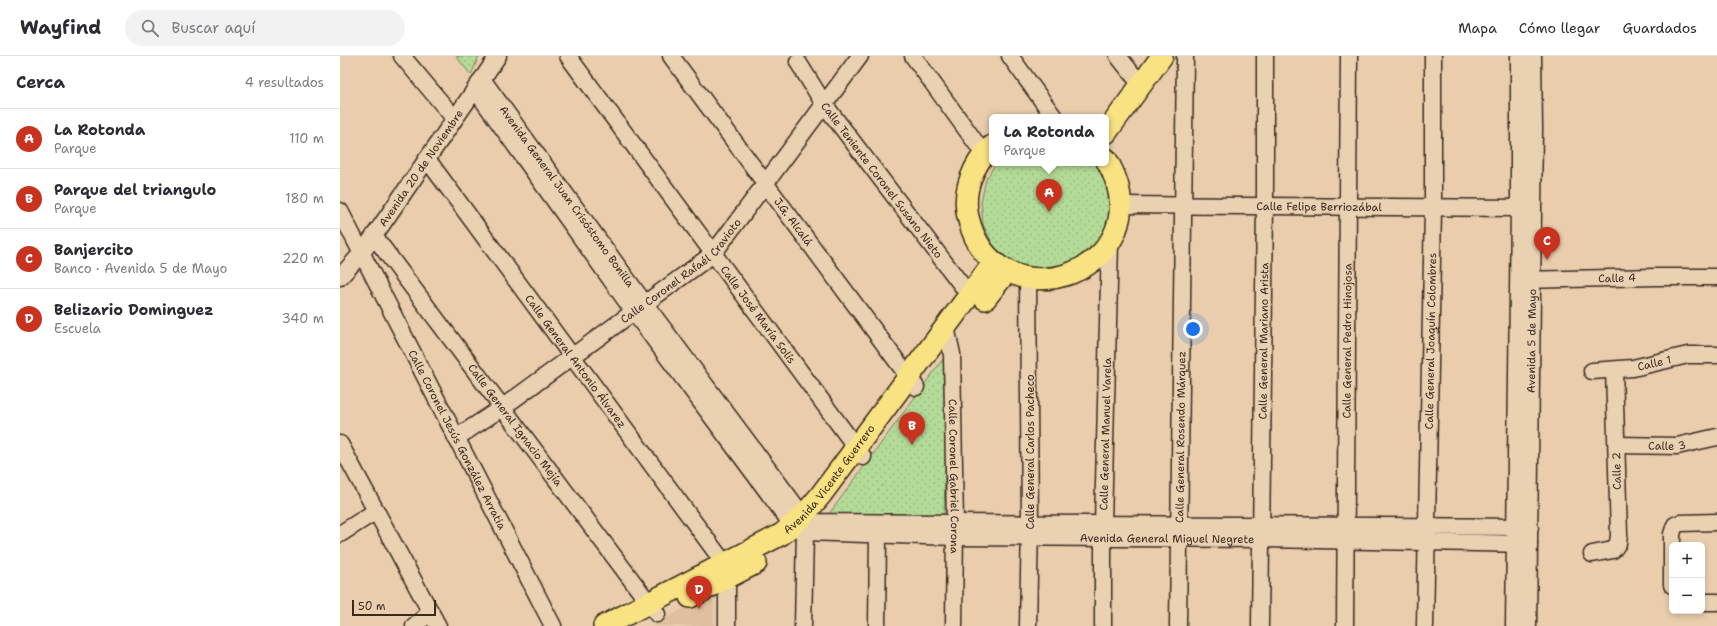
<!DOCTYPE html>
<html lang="es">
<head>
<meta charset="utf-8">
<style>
	body { margin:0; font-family:"Shantell Sans",sans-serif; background:#f2f2f3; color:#2b2b33 }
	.controls { position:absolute; right:12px; bottom:12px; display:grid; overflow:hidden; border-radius:6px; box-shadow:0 2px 6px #0003 }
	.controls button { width:36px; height:36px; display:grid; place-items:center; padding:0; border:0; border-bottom:1px solid #e1e1e2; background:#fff; color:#2b2b33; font:20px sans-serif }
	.scale { position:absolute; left:12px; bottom:10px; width:84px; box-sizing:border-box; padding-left:4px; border:2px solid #3b2a1e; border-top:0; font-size:11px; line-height:14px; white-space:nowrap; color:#3b2a1e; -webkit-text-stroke:3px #e9d1b2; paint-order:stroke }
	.you { position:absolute; left:853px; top:273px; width:14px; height:14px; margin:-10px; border:3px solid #fff; border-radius:50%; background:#1a73e8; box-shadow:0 0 0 6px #1a73e833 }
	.badge { display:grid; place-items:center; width:26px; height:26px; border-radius:50%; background:#c8321e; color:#fff; font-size:13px; font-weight:700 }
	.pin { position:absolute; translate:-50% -33px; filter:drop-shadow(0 1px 2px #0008) }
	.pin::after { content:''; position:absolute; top:21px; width:14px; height:12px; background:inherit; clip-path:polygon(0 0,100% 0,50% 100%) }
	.popup { position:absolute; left:649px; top:58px; width:120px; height:52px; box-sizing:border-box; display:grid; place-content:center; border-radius:6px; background:#fff; filter:drop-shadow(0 1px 3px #0005); font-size:13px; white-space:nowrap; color:#7c7c81 }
	.popup b { font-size:15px; color:#2b2b33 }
	.popup::after { content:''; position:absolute; left:50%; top:100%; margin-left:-8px; border:8px solid transparent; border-top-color:#fff }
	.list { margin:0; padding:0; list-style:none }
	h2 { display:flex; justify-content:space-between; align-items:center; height:52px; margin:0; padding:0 16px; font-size:17px }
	h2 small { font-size:13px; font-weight:400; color:#7c7c81 }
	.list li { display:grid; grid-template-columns:26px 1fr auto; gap:12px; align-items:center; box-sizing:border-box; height:60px; padding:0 16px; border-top:1px solid #e1e1e2 }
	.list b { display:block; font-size:15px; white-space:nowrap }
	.list p { margin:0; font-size:13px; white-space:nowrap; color:#7c7c81 }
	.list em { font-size:13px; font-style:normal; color:#7c7c81 }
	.icon { flex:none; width:22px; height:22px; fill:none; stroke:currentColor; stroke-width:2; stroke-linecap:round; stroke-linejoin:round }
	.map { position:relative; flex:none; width:1377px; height:570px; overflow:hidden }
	header { display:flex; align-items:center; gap:24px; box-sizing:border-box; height:56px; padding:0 20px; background:#fff; border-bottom:1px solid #e1e1e2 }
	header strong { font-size:19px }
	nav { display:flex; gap:22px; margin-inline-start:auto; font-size:14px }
	.search { width:280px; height:36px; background:#f2f2f3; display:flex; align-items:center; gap:10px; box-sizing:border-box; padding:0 14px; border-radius:22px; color:#7c7c81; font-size:15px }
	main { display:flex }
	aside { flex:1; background:#fff }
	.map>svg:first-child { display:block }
</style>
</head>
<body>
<header>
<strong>Wayfind</strong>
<div class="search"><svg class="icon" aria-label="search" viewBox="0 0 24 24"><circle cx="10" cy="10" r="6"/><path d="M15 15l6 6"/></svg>Buscar aquí</div>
<nav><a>Mapa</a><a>Cómo llegar</a><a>Guardados</a></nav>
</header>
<main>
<aside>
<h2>Cerca<small>4 resultados</small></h2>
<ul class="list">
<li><span class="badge">A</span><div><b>La Rotonda</b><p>Parque</p></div><em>110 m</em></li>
<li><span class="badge">B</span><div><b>Parque del triangulo</b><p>Parque</p></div><em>180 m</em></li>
<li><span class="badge">C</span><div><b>Banjercito</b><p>Banco · Avenida 5 de Mayo</p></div><em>220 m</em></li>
<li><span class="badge">D</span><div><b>Belizario Dominguez</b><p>Escuela</p></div><em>340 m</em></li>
</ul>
</aside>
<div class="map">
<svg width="1377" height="570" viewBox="0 0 1377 570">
	<defs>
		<pattern id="green-dots" width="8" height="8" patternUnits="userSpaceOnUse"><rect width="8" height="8" fill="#b3db97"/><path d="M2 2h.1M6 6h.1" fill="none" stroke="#9bbc82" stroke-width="1.8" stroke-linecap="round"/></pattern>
	</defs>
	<rect width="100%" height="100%" fill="#e9cdad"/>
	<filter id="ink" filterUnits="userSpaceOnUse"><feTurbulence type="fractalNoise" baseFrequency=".025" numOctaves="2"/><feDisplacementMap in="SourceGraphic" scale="8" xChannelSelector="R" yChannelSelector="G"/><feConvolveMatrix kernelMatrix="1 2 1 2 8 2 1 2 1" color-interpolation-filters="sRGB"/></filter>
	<g filter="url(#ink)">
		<!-- built -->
		<path fill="#dfbf9f" d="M374 535V570H313Z"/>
		<!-- green -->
		<path fill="url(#green-dots)" stroke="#77825a" d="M116 0H139L131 19Z
			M656 107H761L775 166 732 213 689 214 669 204 653 189 643 168 641 146 646 123Z
			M603 303 607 320 604 460 489 458Z"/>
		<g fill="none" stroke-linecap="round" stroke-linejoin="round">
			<!-- minor casing -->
			<g stroke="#3b2a1e" stroke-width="19">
				<g id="minor">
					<path d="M62 0 114 62"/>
					<path id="s1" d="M228 0 523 401"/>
					<path id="s2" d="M331 0 576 331"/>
					<path d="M573 0 644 98"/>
					<path d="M670 0 714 61"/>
					<path d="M778 0 801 29"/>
					<path id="s3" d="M458 6 484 48 630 240"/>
					<path id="s4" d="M142 23 305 248 463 460 473 466 1190 471"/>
					<path id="s5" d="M135 33 294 256 453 470 465 476 615 481 922 483 1189 488"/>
					<path id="s6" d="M87 103 384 507 387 522V570"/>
					<path id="s7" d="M780 149 1179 152"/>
					<path id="s8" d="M0 155 213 570"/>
					<path id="s9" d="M34 180 317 558"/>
					<path id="s10" d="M0 221 21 198 34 180 158 0"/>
					<path id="s11" d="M1181 224 1316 221H1377"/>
					<path id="s12" d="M606 271 612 298 615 468 614 570"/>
					<path id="s13" d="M1252 315 1293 312 1348 299H1377"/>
					<path id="s14" d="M116 382 163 351 373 198 520 0"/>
					<path d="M0 388 98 570"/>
					<path id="s15" d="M1277 389 1337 390 1377 381"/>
					<path d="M0 478 36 455"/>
					<path d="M1252 498 1273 494 1278 487 1279 479 1274 314"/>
					<path d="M1332 529V478L1335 469 1340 467 1377 466"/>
					<path d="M1362 546H1377"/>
					<path d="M74 570 91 556"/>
					<path d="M463 570 465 476"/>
					<path d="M537 570 538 480"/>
					<path d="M688 570 690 468 688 222"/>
					<path id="s16" d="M763 570V468L770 186"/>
					<path id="s17" d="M838 570 845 0"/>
					<path id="s18" d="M920 570 925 150V0"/>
					<path id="s19" d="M1005 570 1009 0"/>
					<path id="s20" d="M1085 570 1093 152V0"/>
					<path d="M1174 570 1179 152V0"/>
					<path id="s21" d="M1188 570 1194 72 1193 0"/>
				</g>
			</g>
			<!-- major casing -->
			<g stroke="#3b2a1e" stroke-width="24">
				<g id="major">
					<path d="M766 77 822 0"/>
					<path d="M652 90C633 108 622 135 628 161 656 278 831 212 766 103"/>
					<path d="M645 243 667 215"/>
					<path d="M350 541 416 507"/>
					<path id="s22" d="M264 570 442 478 463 460 480 440 654 206"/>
				</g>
			</g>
			<!-- minor -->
			<use href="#minor" stroke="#e9d1b2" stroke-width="16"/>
			<!-- major -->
			<use href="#major" stroke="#f8e281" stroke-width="21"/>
		</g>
	</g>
	<g text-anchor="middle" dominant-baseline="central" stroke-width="3" stroke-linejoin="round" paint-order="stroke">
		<!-- street labels -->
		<g font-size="11" fill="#3b2a1e" stroke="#e9d1b2">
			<text stroke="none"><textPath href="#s10" startOffset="136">Avenida 20 de Noviembre</textPath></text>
			<text stroke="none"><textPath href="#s3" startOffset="145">Calle Teniente Coronel Susano Nieto</textPath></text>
			<text stroke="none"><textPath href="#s4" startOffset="145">Avenida General Juan Crisóstomo Bonilla</textPath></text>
			<text stroke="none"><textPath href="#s7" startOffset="199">Calle Felipe Berriozábal</textPath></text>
			<text stroke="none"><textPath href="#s2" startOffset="206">J.G. Alcalá</textPath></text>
			<text stroke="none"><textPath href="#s14" startOffset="281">Calle Coronel Rafaél Cravioto</textPath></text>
			<text stroke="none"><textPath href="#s11" startOffset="96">Calle 4</textPath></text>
			<text stroke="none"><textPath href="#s1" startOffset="321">Calle José María Solís</textPath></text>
			<text stroke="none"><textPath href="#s18" startOffset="285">Calle General Mariano Arista</textPath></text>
			<text stroke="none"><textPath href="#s19" startOffset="285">Calle General Pedro Hinojosa</textPath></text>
			<text stroke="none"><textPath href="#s20" startOffset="285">Calle General Joaquín Colombres</textPath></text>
			<text stroke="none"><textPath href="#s21" startOffset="285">Avenida 5 de Mayo</textPath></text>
			<text stroke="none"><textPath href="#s6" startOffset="251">Calle General Antonio Álvarez</textPath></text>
			<text stroke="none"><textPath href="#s13" startOffset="63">Calle 1</textPath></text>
			<text stroke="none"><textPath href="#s9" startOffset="236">Calle General Ignacio Mejía</textPath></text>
			<text stroke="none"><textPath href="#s16" startOffset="192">Calle General Manuel Varela</textPath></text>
			<text stroke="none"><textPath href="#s17" startOffset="189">Calle General Rosendo Márquez</textPath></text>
			<text stroke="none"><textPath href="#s8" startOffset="257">Calle Coronel Jesús González Arratia</textPath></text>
			<text stroke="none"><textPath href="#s15" startOffset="50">Calle 3</textPath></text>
			<text transform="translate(690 396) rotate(-90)">Calle General Carlos Pacheco</text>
			<text transform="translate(1277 415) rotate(-91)">Calle 2</text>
			<text stroke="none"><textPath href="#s12" startOffset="150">Calle Coronel Gabriel Corona</textPath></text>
			<text stroke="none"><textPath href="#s22" startOffset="273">Avenida Vicente Guerrero</textPath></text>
			<text stroke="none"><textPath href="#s5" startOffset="916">Avenida General Miguel Negrete</textPath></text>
		</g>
	</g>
</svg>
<div class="controls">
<button>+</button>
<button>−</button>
</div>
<div class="scale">50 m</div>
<div class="you"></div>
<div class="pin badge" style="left:709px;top:156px">A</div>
<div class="popup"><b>La Rotonda</b>Parque</div>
<div class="pin badge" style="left:572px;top:389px">B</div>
<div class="pin badge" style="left:1207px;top:204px">C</div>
<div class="pin badge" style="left:359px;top:553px">D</div>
</div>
</main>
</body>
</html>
